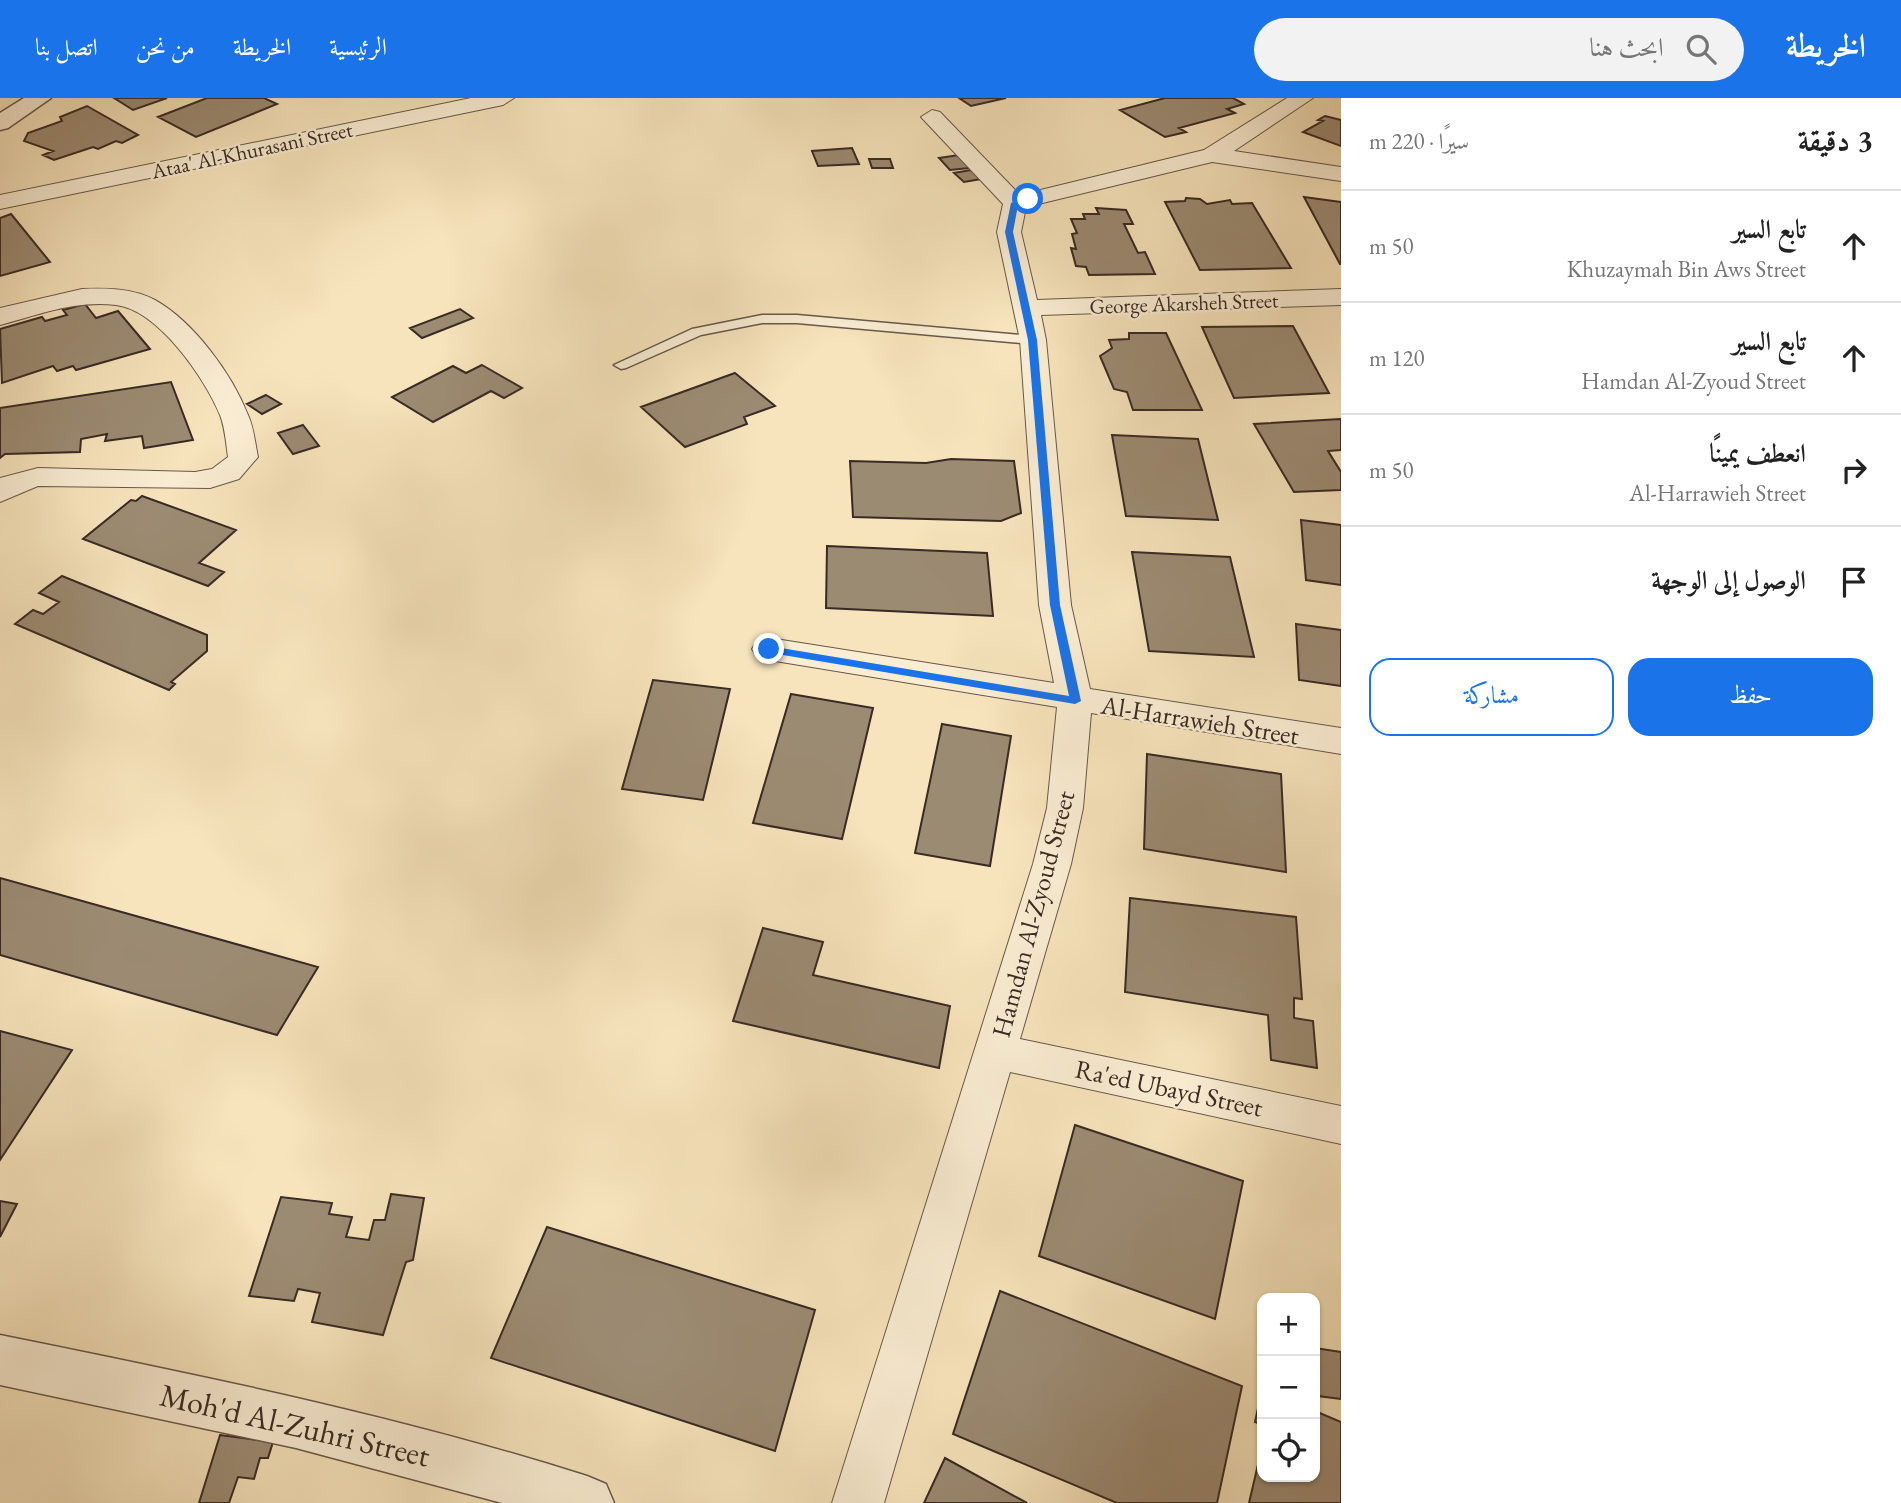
<!DOCTYPE html>
<html lang="ar">
<head>
<meta charset="utf-8">
<style>
	body { margin:0; font-family:"EB Garamond",Amiri,serif; background:#f2f2f2; color:#222; direction:rtl }
	.controls { position:absolute; right:21px; bottom:21px; display:grid; overflow:hidden; border-radius:14px; box-shadow:0 2px 5px #0004 }
	.controls button { width:63px; height:63px; display:grid; place-items:center; padding:0; border:0; border-bottom:2px solid #e0e0e0; background:#fff; color:#222; font:35px sans-serif }
	.stop { position:absolute; width:21px; height:21px; margin:-16px; border:5px solid #1a73e8; border-radius:50%; background:#fff }
	.stop.end { background:#1a73e8; border-color:#fff; box-shadow:0 2px 7px #0008 }
	.list { margin:0; padding:0; list-style:none }
	h2 { display:flex; justify-content:space-between; align-items:center; height:91px; margin:0; padding:0 28px; font-size:30px }
	h2 small { font-size:23px; font-weight:400; color:#767676 }
	.list li { display:grid; grid-template-columns:46px 1fr auto; gap:21px; align-items:center; box-sizing:border-box; height:112px; padding:0 28px; border-top:2px solid #e0e0e0 }
	.list b { display:block; font-size:26px; white-space:nowrap }
	.list p { margin:0; font-size:23px; white-space:nowrap; color:#767676 }
	.list em { font-size:23px; font-style:normal; color:#767676 }
	.actions { display:flex; gap:14px; padding:21px 28px }
	.actions a { flex:1; padding:16px 0; border:2px solid #1a73e8; border-radius:21px; text-align:center; font-size:24px; color:#1a73e8 }
	.actions .main { background:#1a73e8; color:#fff }
	.icon { flex:none; width:38px; height:38px; fill:none; stroke:currentColor; stroke-width:2; stroke-linecap:round; stroke-linejoin:round }
	.map { position:relative; flex:none; width:1341px; height:1405px; overflow:hidden; direction:ltr }
	header { display:flex; align-items:center; gap:42px; box-sizing:border-box; height:98px; padding:0 35px; background:#1a73e8; color:#fff }
	header strong { font-size:33px }
	nav { display:flex; gap:38px; margin-inline-start:auto; font-size:24px }
	.search { width:490px; height:63px; background:#f2f2f2; display:flex; align-items:center; gap:18px; box-sizing:border-box; padding:0 24px; border-radius:38px; color:#767676; font-size:26px }
	main { display:flex }
	aside { flex:1; background:#fff }
	.map>svg:first-child { display:block }
</style>
</head>
<body>
<header>
<strong>الخريطة</strong>
<div class="search"><svg class="icon" aria-label="search" viewBox="0 0 24 24"><circle cx="10" cy="10" r="6"/><path d="M15 15l6 6"/></svg>ابحث هنا</div>
<nav><a>الرئيسية</a><a>الخريطة</a><a>من نحن</a><a>اتصل بنا</a></nav>
</header>
<main>
<aside>
<h2>3 دقيقة<small>سيرًا · 220 m</small></h2>
<ul class="list">
<li><svg class="icon" aria-label="ahead" viewBox="0 0 24 24"><path d="M12 20V5M6 11l6-6 6 6"/></svg><div><b>تابع السير</b><p>Khuzaymah Bin Aws Street</p></div><em>50 m</em></li>
<li><svg class="icon" aria-label="ahead" viewBox="0 0 24 24"><path d="M12 20V5M6 11l6-6 6 6"/></svg><div><b>تابع السير</b><p>Hamdan Al-Zyoud Street</p></div><em>120 m</em></li>
<li><svg class="icon" aria-label="right" viewBox="0 0 24 24"><path d="M7 20v-9h11M14 6l5 5-5 5"/></svg><div><b>انعطف يمينًا</b><p>Al-Harrawieh Street</p></div><em>50 m</em></li>
<li><svg class="icon" aria-label="arrive" viewBox="0 0 24 24"><path d="M6 21V4h12l-3 4 3 4H6"/></svg><div><b>الوصول إلى الوجهة</b></div></li>
</ul>
<div class="actions"><a class="main">حفظ</a><a>مشاركة</a></div>
</aside>
<div class="map">
<svg width="1341" height="1405" viewBox="0 0 1341 1405">
	<rect width="100%" height="100%" fill="#f7e4bc"/>
	<filter id="stains"><feTurbulence type="fractalNoise" baseFrequency=".00286" numOctaves="4"/><feColorMatrix values="0 0 0 0 .2 0 0 0 0 .09 0 0 0 0 .02 0 0 0 .5 -.17"/></filter>
	<radialGradient id="worn" r=".72"><stop offset=".6" stop-color="#630" stop-opacity="0"/><stop offset="1" stop-color="#630" stop-opacity=".3"/></radialGradient>
	<!-- building -->
	<path fill="#9c8b73" stroke="#392a24" stroke-width="2" d="M114 0H167L133 12Z
		M207 0H264L277 6 196 39 158 19Z
		M959 0H1006L971 8Z
		M1165 0H1233L1244 6 1227 11 1235 15 1179 30 1186 34 1165 39 1120 12Z
		M87 8 138 37 122 45 116 43 98 51 93 49 54 62 43 57 53 53 24 43 28 35 62 23 60 19Z
		M1325 18 1341 22V48L1303 34 1323 23 1318 22Z
		M852 50 859 66 818 68 812 53Z
		M959 57 970 70 950 72 939 60Z
		M869 61H890L893 70H872Z
		M971 72 981 81 964 84 954 75Z
		M1304 99 1341 104V166H1340Z
		M1186 100 1200 101 1207 106 1230 102 1232 106 1252 105 1291 170 1200 172 1165 104 1185 103Z
		M1096 110 1126 112 1133 126H1124L1138 155 1145 154 1155 176 1089 177 1086 169 1076 168 1071 150 1076 151 1072 136 1077 135 1071 121H1085L1083 116H1099Z
		M11 116 50 164 0 178V120Z
		M85 206 96 220 118 213 150 251 76 272 73 268 57 273 53 268 2 285 0 231 42 219 45 223 67 217 63 212Z
		M460 211 473 220 422 240 410 230Z
		M1293 228 1329 295 1234 300 1202 229Z
		M1129 235H1166L1202 312H1133L1127 294 1114 291 1100 258 1112 250 1109 242 1129 241Z
		M482 267 522 290 504 300 491 293 433 324 392 299 453 268 466 275Z
		M735 275 775 308 744 319 747 326 685 349 641 309Z
		M171 284 193 342 144 350 142 338 105 343 107 336 81 341 80 354 5 356 0 360V310Z
		M266 297 281 306 262 316 247 306Z
		M1341 321V352L1328 353 1341 374V392L1294 394 1254 326Z
		M303 327 319 348 293 356 278 335Z
		M1112 337 1198 341 1218 422 1126 418Z
		M951 361 1014 363 1021 415 1001 423 853 419 850 363 926 365Z
		M142 398 236 432 199 465 224 474 208 488 83 441 131 402 136 403Z
		M1301 422 1341 427V487L1306 482Z
		M827 448 987 455 993 518 826 510Z
		M1132 454 1230 459 1254 559 1149 553Z
		M62 478 207 537V553L171 584 175 586 169 592 15 526 33 512 43 516 59 504 39 495Z
		M1296 526 1341 532V588L1299 582Z
		M653 582 730 591 703 702 622 691Z
		M791 596 873 610 842 741 753 725Z
		M942 626 1011 638 990 768 915 755Z
		M1147 656 1281 676 1286 774 1144 751Z
		M0 780 318 869 277 937 0 857Z
		M1130 800 1296 819 1302 901 1294 900V920L1313 923 1317 970 1271 962 1268 917 1125 894Z
		M763 830 823 844 813 877 950 908 939 970 733 923Z
		M0 933 72 952 0 1062Z
		M1075 1027 1243 1083 1215 1221 1039 1158Z
		M391 1096 424 1100 413 1162 406 1164 383 1237 312 1224 320 1195 298 1191 294 1203 249 1198 281 1099 332 1105 329 1116 352 1119 346 1139 369 1142 374 1122H385Z
		M0 1103 17 1106 0 1139Z
		M547 1129 815 1212 775 1353 491 1260Z
		M1000 1193 1242 1288 1217 1405H1117L953 1336Z
		M1315 1250 1341 1254V1301L1318 1298Z
		M1262 1292V1327L1255 1324Z
		M1315 1313 1341 1324V1405H1249L1260 1358 1262 1379H1315Z
		M220 1337 273 1344 268 1360H260L254 1381 238 1379 229 1405H199Z
		M945 1360 1027 1405H924Z"/>
	<g fill="none" stroke-linecap="round" stroke-linejoin="round">
		<!-- service casing -->
		<g stroke="#68584a" stroke-width="3">
			<path id="service" d="M762 217H797L1033 238 1040 242 1033 246 797 225H762L701 237 626 270 621 271 614 267 692 231Z"/>
		</g>
		<!-- minor casing -->
		<g stroke="#68584a" stroke-width="2">
			<path id="minor" d="M471 0H514L503 7 0 111V97Z
				M1287 0H1313L1234 53 1341 69V83L1212 64 1026 109 1021 134 1037 202 1341 191V207L1041 217 1046 242 1071 507 1090 591 1341 630V656L1091 615 1083 710 1071 766 1020 941 1341 1008V1046L1010 974 884 1405H832L1033 766 1047 710 1057 609 769 562 757 559 752 551 757 543 769 540 1054 585 1039 507 1020 242 997 134 1003 106 921 19 932 12 940 14 1020 97 1204 52Z
				M82 191C106 190 133 190 155 202 194 224 232 276 248 317 254 330 255 345 258 359L239 381 210 390 38 388 0 404V380L38 370 195 374 212 371 228 359C226 345 225 330 220 317 205 280 158 212 116 207 74 202 39 217 0 227V210Z"/>
		</g>
		<!-- tertiary casing -->
		<g stroke="#68584a" stroke-width="3">
			<path id="tertiary" d="M24 0H51L8 30 0 32V15Z
				M0 1237C198 1277 395 1317 587 1378L606 1386 614 1405H502L296 1350 0 1287Z"/>
		</g>
		<!-- service -->
		<use href="#service" fill="#faedd3" fill-rule="evenodd"/>
		<!-- minor -->
		<use href="#minor" fill="#faedd3" fill-rule="evenodd"/>
		<!-- tertiary -->
		<use href="#tertiary" fill="#faedd3" fill-rule="evenodd"/>
	</g>
	<!-- route -->
	<path fill="#1a73e8" d="M1028 99 1031 103 1018 107 1013 134 1037 242 1060 507 1081 603 1075 606 765 554 764 551 769 548 1069 598 1050 507 1028 242 1005 134 1011 105Z"/>
	<g text-anchor="middle" dominant-baseline="central" stroke-width="5" stroke-linejoin="round" paint-order="stroke">
		<!-- far-street labels -->
		<g font-size="21" fill="#392a24" stroke="#faedd3">
			<text transform="translate(252 52) rotate(-12)">Ataa' Al-Khurasani Street</text>
			<text transform="translate(1184 205) rotate(-2)">George Akarsheh Street</text>
		</g>
		<!-- street labels -->
		<g font-size="26" fill="#392a24" stroke="#faedd3">
			<text transform="translate(1200 622) rotate(9)">Al-Harrawieh Street</text>
			<text transform="translate(1033 816) rotate(-75)">Hamdan Al-Zyoud Street</text>
			<text transform="translate(1169 990) rotate(12)">Ra'ed Ubayd Street</text>
		</g>
		<!-- near-street labels -->
		<g font-size="32" fill="#392a24" stroke="#faedd3">
			<text transform="translate(295 1327) rotate(13)">Moh'd Al-Zuhri Street</text>
		</g>
	</g>
	<rect width="100%" height="100%" filter="url(#stains)"/>
	<rect width="100%" height="100%" fill="url(#worn)"/>
</svg>
<div class="controls">
<button>+</button>
<button>−</button>
<button><svg class="icon" aria-label="locate" viewBox="0 0 24 24"><circle cx="12" cy="12" r="6"/><path d="M12 2v4M12 18v4M2 12h4M18 12h4"/></svg></button>
</div>
<div class="stop" style="left:1028px;top:101px"></div>
<div class="stop end" style="left:769px;top:551px"></div>
</div>
</main>
</body>
</html>
